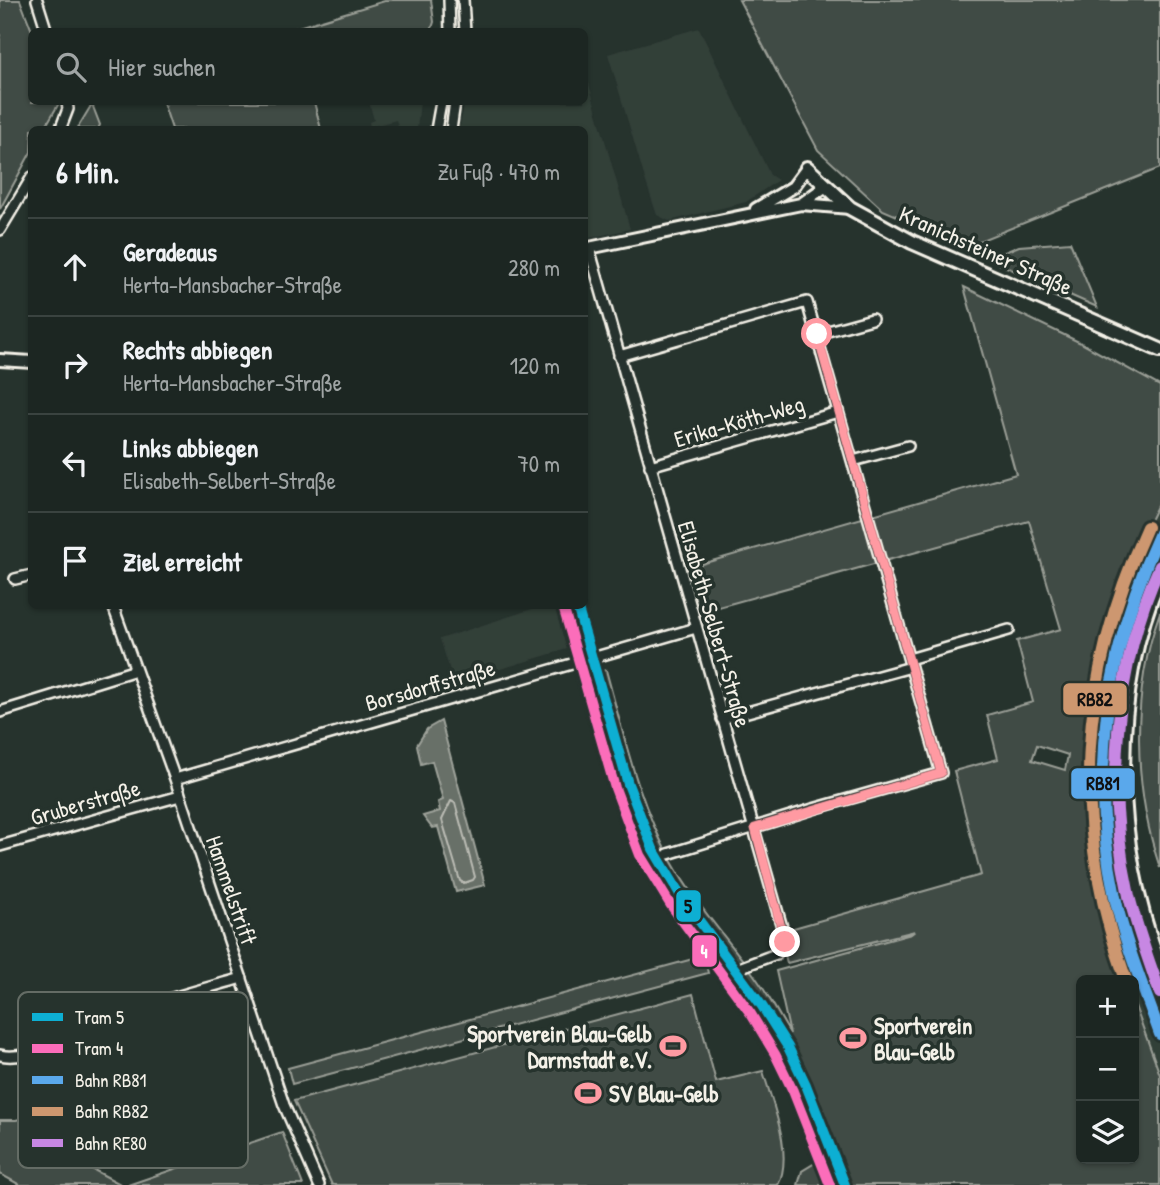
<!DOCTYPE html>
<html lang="de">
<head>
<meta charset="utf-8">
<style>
	body { margin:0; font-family:"Patrick Hand",sans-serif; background:#252e2a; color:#f1f3f6 }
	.controls { position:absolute; right:21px; bottom:21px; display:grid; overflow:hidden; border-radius:10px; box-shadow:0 2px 5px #0004 }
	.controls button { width:63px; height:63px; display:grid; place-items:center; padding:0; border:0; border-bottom:2px solid #3a4340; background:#1c2622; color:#f1f3f6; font:35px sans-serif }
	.stop { position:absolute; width:21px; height:21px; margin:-16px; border:5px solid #ff9aa2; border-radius:50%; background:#fff }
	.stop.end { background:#ff9aa2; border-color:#fff; box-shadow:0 2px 7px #0008 }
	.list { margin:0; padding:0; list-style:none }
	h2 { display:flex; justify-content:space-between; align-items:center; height:91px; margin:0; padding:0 28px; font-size:30px }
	h2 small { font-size:23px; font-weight:400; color:#a0a5a5 }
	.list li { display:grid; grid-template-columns:46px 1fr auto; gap:21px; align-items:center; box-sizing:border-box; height:98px; padding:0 28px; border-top:2px solid #3a4340 }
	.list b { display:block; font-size:26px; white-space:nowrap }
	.list p { margin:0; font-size:23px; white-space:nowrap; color:#a0a5a5 }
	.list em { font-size:23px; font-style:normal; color:#a0a5a5 }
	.icon { flex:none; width:38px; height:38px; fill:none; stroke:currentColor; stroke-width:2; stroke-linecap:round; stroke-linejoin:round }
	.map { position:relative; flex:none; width:1160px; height:1185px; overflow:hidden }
	.search { position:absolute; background:#1c2622; box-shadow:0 2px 5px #0004; left:28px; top:28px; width:560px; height:77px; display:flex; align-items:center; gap:18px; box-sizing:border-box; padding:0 24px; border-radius:10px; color:#a0a5a5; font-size:26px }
	.panel { position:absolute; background:#1c2622; box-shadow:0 2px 5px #0004; left:28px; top:126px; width:560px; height:483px; border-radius:10px }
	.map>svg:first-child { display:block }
</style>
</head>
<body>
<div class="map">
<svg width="1160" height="1185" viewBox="0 0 1160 1185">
	<rect width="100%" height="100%" fill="#26332d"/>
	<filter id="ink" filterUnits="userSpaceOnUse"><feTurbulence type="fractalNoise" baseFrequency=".0143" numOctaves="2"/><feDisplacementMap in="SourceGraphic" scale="14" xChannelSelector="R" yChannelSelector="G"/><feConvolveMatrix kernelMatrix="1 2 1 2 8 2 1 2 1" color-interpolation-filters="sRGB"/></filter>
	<g filter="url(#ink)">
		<!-- built -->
		<path fill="#333f39" d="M699 28 770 175 778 180 746 202 669 221 657 215 645 179 608 54Z
			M585 70 630 229 585 239 584 130 459 129 465 102H584Z
			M369 102H420L417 129H399L396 120 370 127 369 122 374 120Z
			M1160 500V555L1144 594 1129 637 1117 696 1112 755 1113 808 1122 887 1137 948 1160 1014V1075L1134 1003V980H1125L1120 966 1091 860 1085 769 1091 692 1099 653 1127 567Z
			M541 606H554L567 649 454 683 440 639Z"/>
		<!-- green -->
		<path fill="#414b45" stroke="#9a9e96" stroke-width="2" fill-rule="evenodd" d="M0 0H20L32 31V102H57L58 105 44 129 32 130 31 152 0 209Z
			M388 0H431L434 22 431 31H285Z
			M739 0H1160V168L967 246 883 210 818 150Z
			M163 102H314L321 129H172Z
			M92 104 100 125 98 129H77Z
			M1070 242 1097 307 988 259 1019 246Z
			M964 287 1083 344 1160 386V500L1127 567 1099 653 1091 692 1085 769 1091 860 1125 980H1081V1159H1134V1003L1160 1075V1185H841C813 1118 789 1050 748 989 720 946 681 910 658 864 628 804 612 738 594 673L606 670C624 735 638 803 672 862 695 903 726 937 754 975 767 993 779 1014 790 1034L776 971 911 934 915 931 787 963 785 955 791 946 790 929 981 875 954 771 998 759 987 715 1033 702 1017 641 1061 629 1029 521 704 611 691 567 1016 474ZM1037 745 1068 755 1065 770 1032 760Z
			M1160 612V868C1133 787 1131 692 1160 612Z
			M704 956 708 973 292 1084 288 1068Z
			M693 994 716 1082 763 1071C772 1103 794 1154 778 1185H332L294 1101Z
			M65 1107 72 1133 62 1153 122 1185H20L0 1174V1120H16Z
			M282 1132 303 1185H128Z
			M820 1160 831 1185H798L802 1171Z"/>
		<!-- water -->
		<path fill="#676f68" stroke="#9fa39b" stroke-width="2" d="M441 721 485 885 456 892 438 827 432 828 423 816 440 811 438 802 443 800 432 761 421 764 417 745 427 729Z"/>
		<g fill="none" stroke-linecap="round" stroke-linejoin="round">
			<!-- shore -->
			<path stroke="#bcbdb5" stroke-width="2" d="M451 801 455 803 475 877 473 880 464 883 460 881 442 820Z"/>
			<!-- minor casing -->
			<g stroke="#f4f1e8" stroke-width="14">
				<path id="minor" d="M37 0 47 32
					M449 0 450 32
					M463 0 465 32
					M60 130 68 109 67 102
					M436 130 441 102
					M451 130 455 102
					M0 230 32 177
					M589 248 785 938 784 946 776 954 723 974
					M817 334 872 319
					M619 356 807 302 941 773 813 809 668 854
					M853 461 908 446
					M650 466 838 412
					M15 579 32 575
					M113 606 175 779 284 1105 319 1185
					M909 659 1009 630
					M0 712 136 670
					M722 719 911 667
					M175 779 696 628
					M0 846 180 796
					M0 1055C33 1064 104 1021 138 1009 172 997 207 988 242 978"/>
			</g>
			<!-- tertiary casing -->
			<g stroke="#f4f1e8" stroke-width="16">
				<path id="tertiary" d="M801 204 826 186
					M756 209 793 187 807 168
					M584 249 801 204 850 208
					M0 360 32 362"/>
			</g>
			<!-- secondary casing -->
			<g stroke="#f4f1e8" stroke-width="18">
				<path id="secondary" d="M807 168 850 208 912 242 1160 350
					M1160 576C1108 698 1114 844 1160 967"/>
			</g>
			<!-- minor -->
			<use href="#minor" stroke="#26332d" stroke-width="9"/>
			<!-- tertiary -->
			<use href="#tertiary" stroke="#26332d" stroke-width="10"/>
			<!-- secondary -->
			<use href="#secondary" stroke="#26332d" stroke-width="12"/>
			<!-- rail-1 casing -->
			<g stroke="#26332d" stroke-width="18">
				<path id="rail-1" d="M1160 533C1106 650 1088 770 1115 897 1125 944 1144 989 1160 1034"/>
			</g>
			<!-- rail-2 casing -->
			<g stroke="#26332d" stroke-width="18">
				<path id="rail-2" d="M1126 980C1070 823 1078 678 1147 527"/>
			</g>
			<!-- rail-3 casing -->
			<g stroke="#26332d" stroke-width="18">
				<path id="rail-3" d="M1160 566C1114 667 1105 789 1129 896 1137 929 1149 961 1160 993"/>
			</g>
			<!-- rail-1 -->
			<use href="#rail-1" stroke="#5aa8eb" stroke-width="12"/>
			<!-- rail-2 -->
			<use href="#rail-2" stroke="#cd976f" stroke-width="12"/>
			<!-- rail-3 -->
			<use href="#rail-3" stroke="#c787e3" stroke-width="12"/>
			<!-- tram-1 casing -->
			<g stroke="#26332d" stroke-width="16">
				<path id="tram-1" d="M577 606 628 784 653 849 681 896 762 1006 788 1047 806 1085 845 1185"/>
			</g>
			<!-- tram-2 casing -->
			<g stroke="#26332d" stroke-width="16">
				<path id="tram-2" d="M564 610 615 788 640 855 670 904 751 1014 775 1054 793 1091 830 1185"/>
			</g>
			<!-- tram-1 -->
			<use href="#tram-1" stroke="#0dafd3" stroke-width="10"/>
			<!-- tram-2 -->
			<use href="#tram-2" stroke="#fb6dba" stroke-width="10"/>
		</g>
	</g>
	<g fill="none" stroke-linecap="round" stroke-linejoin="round" filter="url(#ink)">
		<!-- route -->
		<path stroke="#ff9aa2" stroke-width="9" d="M785 942 755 828 941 773 817 334"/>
	</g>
	<!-- icons -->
	<defs>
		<g id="stadium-bare" transform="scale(2.1)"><path d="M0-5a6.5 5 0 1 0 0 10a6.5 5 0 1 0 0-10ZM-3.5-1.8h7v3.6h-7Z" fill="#ff9aa2" stroke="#26332d" stroke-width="2.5" paint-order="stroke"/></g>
	</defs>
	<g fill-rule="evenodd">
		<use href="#stadium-bare" x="853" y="1038"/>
		<use href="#stadium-bare" x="673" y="1046"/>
		<use href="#stadium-bare" x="588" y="1093"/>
	</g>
	<g text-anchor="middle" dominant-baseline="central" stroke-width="7" stroke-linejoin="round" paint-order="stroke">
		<!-- street labels -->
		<g font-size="23" fill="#f4f1e8" stroke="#26332d">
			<text transform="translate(986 250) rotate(24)">Kranichsteiner Straße</text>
			<text transform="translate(739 421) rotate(-16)">Erika-Köth-Weg</text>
			<text transform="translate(715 624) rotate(74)">Elisabeth-Selbert-Straße</text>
			<text transform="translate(430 685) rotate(-16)">Borsdorffstraße</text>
			<text transform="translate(85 802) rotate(-16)">Gruberstraße</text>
			<text transform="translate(232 890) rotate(71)">Hammelstrift</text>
		</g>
		<!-- poi labels -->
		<g font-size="23" font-weight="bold" fill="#f4f1e8" stroke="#26332d" text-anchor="start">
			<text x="874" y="1025">Sportverein<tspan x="874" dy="26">Blau-Gelb</tspan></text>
			<text x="652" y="1033" text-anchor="end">Sportverein Blau-Gelb<tspan x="652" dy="26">Darmstadt e.V.</tspan></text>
			<text x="609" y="1093">SV Blau-Gelb</text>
		</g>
	</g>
	<!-- legend -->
	<rect x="18" y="992" width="230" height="176" rx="10" fill="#26332d" stroke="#646c65" stroke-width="2"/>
	<rect x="32" y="1013" width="31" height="8" fill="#0dafd3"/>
	<rect x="32" y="1044" width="31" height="9" fill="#fb6dba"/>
	<rect x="32" y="1076" width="31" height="8" fill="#5aa8eb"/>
	<rect x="32" y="1107" width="31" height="9" fill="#cd976f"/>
	<rect x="32" y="1139" width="31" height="8" fill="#c787e3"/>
	<g font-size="19" fill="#f4f1e8">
		<text x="75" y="1024">Tram 5</text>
		<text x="75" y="1055">Tram 4</text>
		<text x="75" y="1087">Bahn RB81</text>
		<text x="75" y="1118">Bahn RB82</text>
		<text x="75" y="1150">Bahn RE80</text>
	</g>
	<g stroke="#26332d" stroke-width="2.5">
		<rect x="1062" y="682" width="66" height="34" rx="7" fill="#cd976f"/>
		<rect x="1070" y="767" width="66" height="33" rx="7" fill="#5aa8eb"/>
		<rect x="675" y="889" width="27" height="34" rx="7" fill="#0dafd3"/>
		<rect x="691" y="934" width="27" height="34" rx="7" fill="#fb6dba"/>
	</g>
	<g font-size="19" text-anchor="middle" font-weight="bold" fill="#fff">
		<text x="704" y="958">4</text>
	</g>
	<g font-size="19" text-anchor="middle" font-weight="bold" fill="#111">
		<text x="1095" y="706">RB82</text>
		<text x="1103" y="790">RB81</text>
		<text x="688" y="913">5</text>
	</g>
</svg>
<div class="controls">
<button>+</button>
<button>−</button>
<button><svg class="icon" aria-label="layers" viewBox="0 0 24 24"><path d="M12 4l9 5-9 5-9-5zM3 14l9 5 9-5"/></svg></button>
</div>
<div class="stop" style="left:817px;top:334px"></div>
<div class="stop end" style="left:785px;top:942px"></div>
<div class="search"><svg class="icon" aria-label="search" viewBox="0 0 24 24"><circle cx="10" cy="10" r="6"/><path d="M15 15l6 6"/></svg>Hier suchen</div>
<section class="panel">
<h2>6 Min.<small>Zu Fuß · 470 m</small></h2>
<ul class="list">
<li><svg class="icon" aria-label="ahead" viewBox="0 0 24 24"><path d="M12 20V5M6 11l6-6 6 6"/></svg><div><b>Geradeaus</b><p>Herta-Mansbacher-Straße</p></div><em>280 m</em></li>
<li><svg class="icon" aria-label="right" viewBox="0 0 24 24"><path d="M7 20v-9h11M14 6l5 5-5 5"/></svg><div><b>Rechts abbiegen</b><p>Herta-Mansbacher-Straße</p></div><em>120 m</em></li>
<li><svg class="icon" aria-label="left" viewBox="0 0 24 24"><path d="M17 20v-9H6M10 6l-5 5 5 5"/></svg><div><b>Links abbiegen</b><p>Elisabeth-Selbert-Straße</p></div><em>70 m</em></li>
<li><svg class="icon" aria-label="arrive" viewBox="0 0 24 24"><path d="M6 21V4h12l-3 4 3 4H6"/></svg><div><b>Ziel erreicht</b></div></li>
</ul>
</section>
</div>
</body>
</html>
